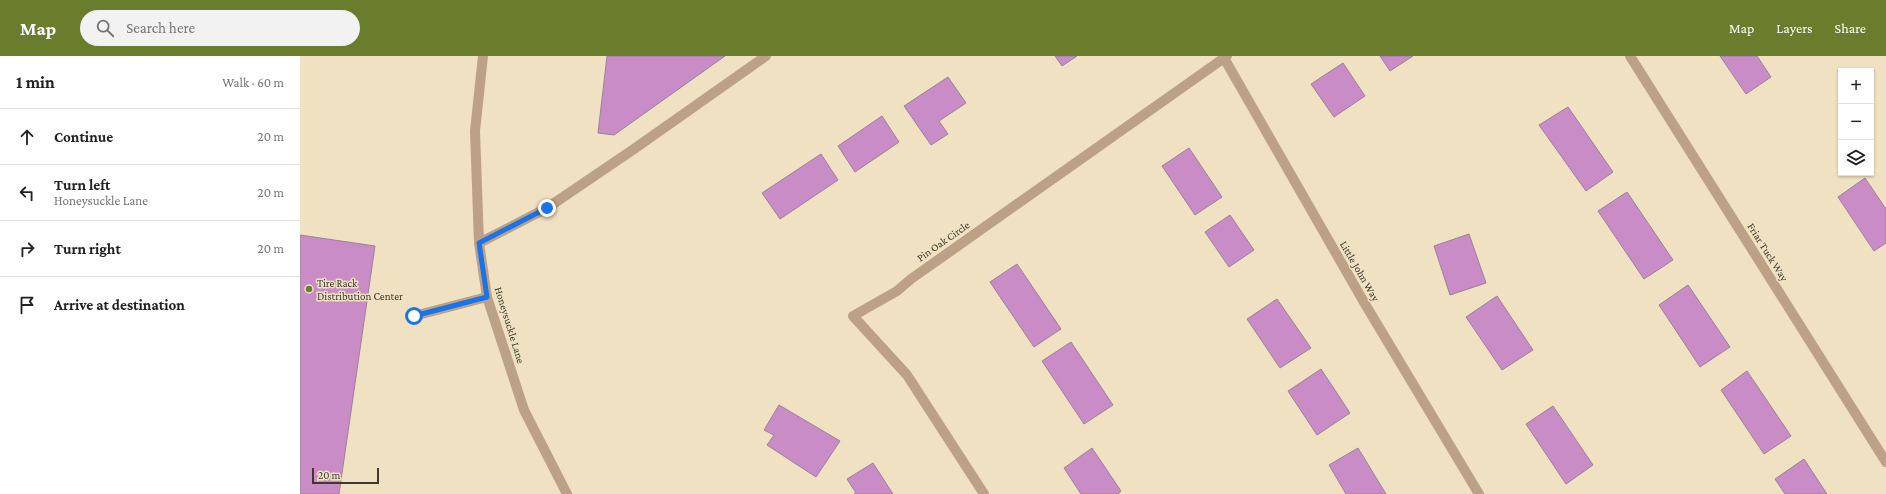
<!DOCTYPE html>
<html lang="en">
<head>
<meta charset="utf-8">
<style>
	body { margin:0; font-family:"Crimson Pro",serif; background:#f2f2f2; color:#202124 }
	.controls { position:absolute; right:12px; top:12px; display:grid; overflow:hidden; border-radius:0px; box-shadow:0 1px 3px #0004 }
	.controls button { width:36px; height:36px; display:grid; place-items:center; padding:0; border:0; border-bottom:1px solid #e0e0e0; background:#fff; color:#202124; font:20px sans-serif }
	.scale { position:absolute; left:12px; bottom:10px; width:67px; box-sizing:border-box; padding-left:4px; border:2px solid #3f3a2d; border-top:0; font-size:11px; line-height:14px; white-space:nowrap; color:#3f3a2d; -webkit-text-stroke:3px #efe1c2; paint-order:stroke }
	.stop { position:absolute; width:12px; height:12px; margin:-9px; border:3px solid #1a73e8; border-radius:50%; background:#fff }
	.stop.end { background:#1a73e8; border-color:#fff; box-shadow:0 1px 4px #0008 }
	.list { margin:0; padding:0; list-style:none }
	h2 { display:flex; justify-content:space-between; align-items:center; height:52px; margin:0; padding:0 16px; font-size:17px }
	h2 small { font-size:13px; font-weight:400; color:#757577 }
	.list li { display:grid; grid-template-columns:26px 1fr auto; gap:12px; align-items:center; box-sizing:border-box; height:56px; padding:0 16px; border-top:1px solid #e0e0e0 }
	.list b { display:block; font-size:15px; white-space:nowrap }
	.list p { margin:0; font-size:13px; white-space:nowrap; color:#757577 }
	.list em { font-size:13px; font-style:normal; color:#757577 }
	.icon { flex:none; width:22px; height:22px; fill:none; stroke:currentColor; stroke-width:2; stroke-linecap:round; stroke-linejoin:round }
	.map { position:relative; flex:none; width:1586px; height:438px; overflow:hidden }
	header { display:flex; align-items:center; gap:24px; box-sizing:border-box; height:56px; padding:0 20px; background:#697d2d; color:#fff }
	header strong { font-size:19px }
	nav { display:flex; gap:22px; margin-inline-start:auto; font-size:14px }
	.search { width:280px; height:36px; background:#f2f2f2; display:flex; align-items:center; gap:10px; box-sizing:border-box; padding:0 14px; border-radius:22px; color:#757577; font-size:15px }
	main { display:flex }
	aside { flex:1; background:#fff }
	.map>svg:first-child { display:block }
</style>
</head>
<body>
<header>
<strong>Map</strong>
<div class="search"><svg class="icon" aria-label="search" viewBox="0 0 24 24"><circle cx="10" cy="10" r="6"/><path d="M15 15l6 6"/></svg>Search here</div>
<nav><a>Map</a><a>Layers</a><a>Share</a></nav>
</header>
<main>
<aside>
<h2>1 min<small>Walk · 60 m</small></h2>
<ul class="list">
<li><svg class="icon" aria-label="ahead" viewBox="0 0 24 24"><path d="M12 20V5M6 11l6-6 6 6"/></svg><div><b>Continue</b></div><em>20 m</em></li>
<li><svg class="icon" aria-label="left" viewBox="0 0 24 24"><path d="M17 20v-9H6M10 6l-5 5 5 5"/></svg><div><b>Turn left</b><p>Honeysuckle Lane</p></div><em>20 m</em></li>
<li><svg class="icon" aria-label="right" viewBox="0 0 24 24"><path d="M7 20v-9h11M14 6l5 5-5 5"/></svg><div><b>Turn right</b></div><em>20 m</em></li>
<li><svg class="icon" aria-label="arrive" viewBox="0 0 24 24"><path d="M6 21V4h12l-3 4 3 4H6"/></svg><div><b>Arrive at destination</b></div></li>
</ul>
</aside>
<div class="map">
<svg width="1586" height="438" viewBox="0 0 1586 438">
	<rect width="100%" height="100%" fill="#efe1c2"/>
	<!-- building -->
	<path fill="#ca8cc6" stroke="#9a8298" d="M307 0H425L314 79 298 77Z
		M755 0H777L762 10Z
		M1080 0H1113L1090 15Z
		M1420 0H1457L1471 21 1446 38Z
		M1043 7 1065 40 1034 61 1011 28Z
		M648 21 666 47 639 65 648 78 631 89 604 50Z
		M1268 51 1313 116 1286 135 1239 69Z
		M582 60 599 86 555 116 538 90Z
		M889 92 922 141 895 159 862 110Z
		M521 98 538 124 480 163 462 137Z
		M1565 122 1586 153V187L1574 195 1538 141Z
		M1327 136 1373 204 1344 223 1298 155Z
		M930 159 954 194 929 211 905 176Z
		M1169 178 1186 227 1150 239 1134 190Z
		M0 179 75 190 39 438H0Z
		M717 208 761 273 734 291 690 226Z
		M1388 229 1430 291 1400 311 1359 249Z
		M1197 240 1233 294 1202 314 1166 261Z
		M977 243 1011 292 980 312 947 263Z
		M771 286 813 349 784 368 742 305Z
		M1021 313 1050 357 1017 379 988 335Z
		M1447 315 1491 380 1464 398 1421 334Z
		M479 349 540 385 516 421 467 389 474 379 464 374Z
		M1253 350 1293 409 1266 428 1226 368Z
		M792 392 821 435 818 438H781L764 412Z
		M1058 392 1086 438H1046L1029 409Z
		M1504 403 1527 438H1485L1475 423Z
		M573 407 593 438H554L556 437 547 423Z"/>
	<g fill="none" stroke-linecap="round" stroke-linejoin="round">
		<!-- lane -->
		<path stroke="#bca186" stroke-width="10" d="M179 187 247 152 334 93 466 0
			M114 260 187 241"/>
		<!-- street -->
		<path stroke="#bca186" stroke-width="10" d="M183 0 175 75 179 187 187 241 224 354 267 438
			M1330 0 1586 406
			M924 2 1065 248 1179 438
			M684 438 607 319 553 260 597 235 611 223 927 0"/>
	</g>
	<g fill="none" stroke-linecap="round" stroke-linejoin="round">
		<!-- route -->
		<path stroke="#1a73e8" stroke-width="5" d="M114 260 187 241 179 187 247 152"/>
	</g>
	<!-- markers -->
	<circle fill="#697d2d" stroke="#efe1c2" stroke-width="1.5" cx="9" cy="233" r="4"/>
	<g text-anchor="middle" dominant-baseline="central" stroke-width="3" stroke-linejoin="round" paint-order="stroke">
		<!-- street labels -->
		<g font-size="11" fill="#3f3a2d" stroke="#efe1c2">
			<text transform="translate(643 185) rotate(-35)">Pin Oak Circle</text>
			<text transform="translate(1468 196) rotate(58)">Friar Tuck Way</text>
			<text transform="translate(1060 215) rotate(60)">Little John Way</text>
			<text transform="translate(210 269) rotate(73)">Honeysuckle Lane</text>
		</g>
		<!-- poi labels -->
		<g font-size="11" fill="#3f3a2d" stroke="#efe1c2" text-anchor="start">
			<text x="17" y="227">Tire Rack<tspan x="17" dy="13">Distribution Center</tspan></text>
		</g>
	</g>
</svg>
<div class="controls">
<button>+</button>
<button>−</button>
<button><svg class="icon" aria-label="layers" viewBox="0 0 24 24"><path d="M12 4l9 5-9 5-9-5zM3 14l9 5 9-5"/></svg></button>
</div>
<div class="scale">20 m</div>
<div class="stop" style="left:114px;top:260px"></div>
<div class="stop end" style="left:247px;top:152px"></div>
</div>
</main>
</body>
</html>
